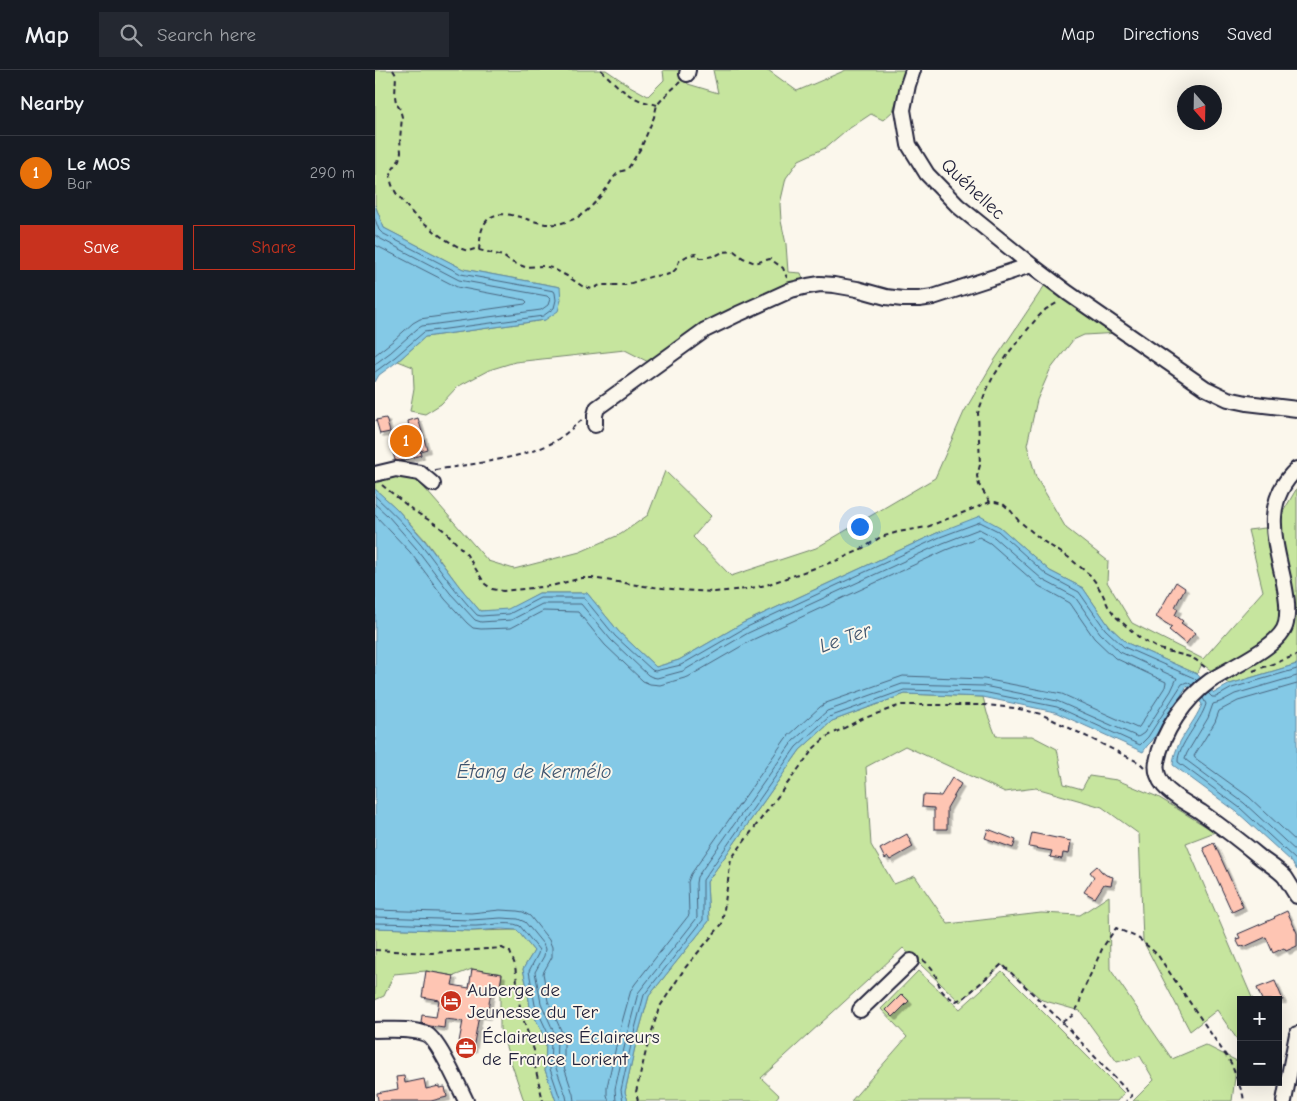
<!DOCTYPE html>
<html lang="en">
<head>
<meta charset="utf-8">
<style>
	body { margin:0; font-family:"Comic Neue",sans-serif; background:#242831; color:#f1f3f6 }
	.controls { position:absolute; right:15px; bottom:15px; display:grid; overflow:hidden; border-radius:0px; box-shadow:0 5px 20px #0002 }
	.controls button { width:45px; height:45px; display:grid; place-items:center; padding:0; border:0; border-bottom:1px solid #363941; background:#171b24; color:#f1f3f6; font:25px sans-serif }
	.compass { position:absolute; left:802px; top:15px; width:45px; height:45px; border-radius:50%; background:#171b24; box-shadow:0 5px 20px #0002; rotate:160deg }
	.you { position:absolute; left:484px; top:456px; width:18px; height:18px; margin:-12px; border:4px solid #fff; border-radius:50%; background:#1a73e8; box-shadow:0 0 0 8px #1a73e833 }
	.badge { display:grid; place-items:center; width:32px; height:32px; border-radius:50%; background:#c8321e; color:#fff; font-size:16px; font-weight:700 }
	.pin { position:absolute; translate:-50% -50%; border:2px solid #fff; box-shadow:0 1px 5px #0006 }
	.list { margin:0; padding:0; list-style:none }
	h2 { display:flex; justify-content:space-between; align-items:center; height:65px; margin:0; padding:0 20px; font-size:21px }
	h2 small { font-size:16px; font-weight:400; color:#9ea1a6 }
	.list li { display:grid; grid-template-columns:32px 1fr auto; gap:15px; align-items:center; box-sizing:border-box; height:75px; padding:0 20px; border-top:1px solid #363941 }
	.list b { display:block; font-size:19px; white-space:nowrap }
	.list p { margin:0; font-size:16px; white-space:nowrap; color:#9ea1a6 }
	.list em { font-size:16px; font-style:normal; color:#9ea1a6 }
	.actions { display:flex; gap:10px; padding:15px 20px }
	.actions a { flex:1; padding:11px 0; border:1px solid #c8321e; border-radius:0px; text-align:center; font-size:18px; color:#c8321e }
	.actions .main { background:#c8321e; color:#fff }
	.icon { flex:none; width:28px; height:28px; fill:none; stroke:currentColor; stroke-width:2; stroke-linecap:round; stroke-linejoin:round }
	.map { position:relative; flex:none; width:922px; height:1031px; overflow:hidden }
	header { display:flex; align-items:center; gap:30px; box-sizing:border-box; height:70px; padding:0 25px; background:#171b24; border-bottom:1px solid #363941 }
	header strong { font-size:24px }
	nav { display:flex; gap:28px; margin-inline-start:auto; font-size:18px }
	.search { width:350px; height:45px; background:#242831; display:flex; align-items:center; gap:12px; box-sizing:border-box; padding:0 18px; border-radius:0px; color:#9ea1a6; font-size:19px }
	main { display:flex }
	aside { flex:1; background:#171b24 }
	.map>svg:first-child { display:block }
</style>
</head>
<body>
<header>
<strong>Map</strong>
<div class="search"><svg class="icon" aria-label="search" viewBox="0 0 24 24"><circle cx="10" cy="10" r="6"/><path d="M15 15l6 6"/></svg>Search here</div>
<nav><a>Map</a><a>Directions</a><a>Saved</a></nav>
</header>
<main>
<aside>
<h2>Nearby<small></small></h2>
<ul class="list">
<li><span class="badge" style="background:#e8710a">1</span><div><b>Le MOS</b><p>Bar</p></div><em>290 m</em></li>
</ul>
<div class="actions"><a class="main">Save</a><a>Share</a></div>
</aside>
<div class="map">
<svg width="922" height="1031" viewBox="0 0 922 1031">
	<defs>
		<filter id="shadow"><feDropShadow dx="3.5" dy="3.5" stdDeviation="0" flood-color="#0004"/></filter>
	</defs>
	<rect width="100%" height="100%" fill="#fbf7ec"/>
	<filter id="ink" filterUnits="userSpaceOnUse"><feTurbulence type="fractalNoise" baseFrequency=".02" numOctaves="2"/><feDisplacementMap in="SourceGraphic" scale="10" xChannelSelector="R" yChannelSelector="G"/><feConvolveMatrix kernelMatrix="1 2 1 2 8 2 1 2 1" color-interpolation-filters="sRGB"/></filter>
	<g filter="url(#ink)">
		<!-- green -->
		<path fill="#c6e59e" stroke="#74846c" d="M0 0H231L253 15 273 26 289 10 288 0H304L313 14 343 23 338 0H393L422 21 471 0H532L518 41 508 50 496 44 469 62 450 78 424 90 411 108 405 134 406 151 411 174 413 202 426 203 430 215 363 244 283 297 250 280 140 292 114 300 82 317 66 334 50 344 35 341 39 318 38 297 23 291 50 267 170 250 185 217 88 199 9 158 0 135Z
			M670 215 744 263 709 265 698 270 675 300 662 330 652 375 661 407 691 458 733 491 732 512 757 553 828 589 888 521 873 460 890 458 905 447 922 418V594L855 614 827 594 822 604 752 573 734 556 708 518 675 501 625 457 564 462 368 553 304 590 281 597 244 562 212 523H164L133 540 105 541 84 516 50 470 21 438 0 419V409L21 399 42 406 51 420 113 491 139 499 205 482 246 464 273 445 290 401 336 446 318 467 356 506 441 478 560 408 589 342 619 291Z
			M530 624 608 627 612 643 621 666H657L682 679 689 714 707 719 714 706 742 710 783 727 840 762 811 773 878 930H866V975L842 940 815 961 768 871 764 764 727 737 661 718 630 722 530 676 491 697 496 775 519 814 540 806 573 854 666 843 705 845 734 826 735 899 797 989 830 975 862 991 857 1031H758L779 1010 765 986 742 992 705 941 667 930 627 895 585 932 528 878 386 1008 404 1025 399 1031H253L250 1022 262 968 274 926 334 851 332 812 425 680 457 651Z
			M0 858 97 861 142 860 159 881 148 899 152 917 155 937 171 971 170 1000 181 1031H149L125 959V916L127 904 97 899 79 906 51 901 19 904 9 926 0 930Z
			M543 901 585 939 627 901 749 1023 742 1031H476L532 967 506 939Z"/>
		<!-- water -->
		<path fill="#84c9e6" stroke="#5d86a2" d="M0 135 9 158 88 199 185 217 186 230 183 241 170 250 50 267 23 291 4 305 0 312Z
			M0 419 21 438 50 471 84 516 105 541 133 539 164 523H212L244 562 281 597 304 590 368 553 564 462 605 446 625 457 675 501 708 518 734 556 752 573 822 604 839 623 855 614 922 594V800L916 791 862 742 798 695C799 672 819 655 827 634L812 616 777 671 772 676 768 682 680 642 608 627 530 624 457 651 425 680 332 812 334 851 274 926 262 968 250 1022 253 1031H181L170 1000 171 971 155 937 152 917 148 899 159 881 142 860 126 859 97 861 0 858Z"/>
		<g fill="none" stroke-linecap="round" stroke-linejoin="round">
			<!-- shore -->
			<path stroke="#49657f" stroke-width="1" d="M0 149 4 160 7 163 86 204 179 221 180 223 181 230 179 238 168 246 49 262 20 287 0 302
				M0 165 4 168 84 210 172 226 175 229 173 235 166 240 47 256 42 259 16 282 0 294
				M0 175 82 217 150 230 152 232 150 234 45 249 38 253 19 270 0 285
				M0 426C16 441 32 457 46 474 65 498 81 523 102 545L106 546 134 544 165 528H209L240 566 277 600 280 601 306 595 370 558 565 467 605 452 623 461 672 505 704 522 730 559 749 577 819 608 822 611
				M0 434 13 446 41 478 75 523 100 550 106 552 136 550 167 534H206L236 570 273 605 277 607 282 608 308 601 373 563 568 473 604 459 619 467 668 510 700 527 725 563 745 582 802 608 796 621 769 663 763 667 682 631 609 616 527 614 452 641 418 671 322 807 321 813 322 848 263 923 252 965 240 1019 241 1031
				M0 445 35 482 70 529 92 553 98 558 106 559 136 558 168 541 203 542 230 575 268 611 275 614 285 615 313 607 377 570 571 480 604 467 615 473 664 516 695 533 719 568 740 588 791 612 790 617 764 657 762 658 687 624 609 609 528 606 451 633 445 637 411 668 316 804 313 812 314 845 260 914 256 920 244 963 232 1017V1025L234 1031
				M922 606 860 624 845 632 838 634 833 648 812 683 810 688 811 690 869 733 922 782
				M922 614 863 631 844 641 840 652 819 686 820 688 874 727 922 772
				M833 623 837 627H841L857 618 922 599
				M828 628 831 634C826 652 802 676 803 692L865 738 922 791
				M0 840 96 843 125 840 142 841 148 842 155 846 174 870 177 877V887L168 903 173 931 189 967V997L198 1024 199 1031
				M0 847 96 850 126 848 143 849 150 852 168 874 170 879 169 886 160 902 166 933 182 969 181 998 191 1026 192 1031
				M0 853C32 853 63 856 95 856 110 857 132 850 145 856L164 880 163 884 154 901 160 935 176 970 175 999 186 1031
				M248 1031 246 1020 258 966 269 925 328 850V810L421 677 454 647 529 620 608 622 682 637 765 675 773 667 807 614 812 612 817 615"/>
		</g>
		<!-- building -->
		<path fill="#fec5b3" stroke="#22223b" filter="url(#shadow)" d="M11 348 15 362 5 364 1 350Z
			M43 348 52 379 45 381 46 385 25 391 20 390 17 379 28 376 24 360 34 357 33 351Z
			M801 512 810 518 800 537 803 539 800 545 808 551 806 553 820 563 811 574 794 560 797 557 781 547Z
			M577 708 586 714 572 738V759H559V738L547 737 548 725 566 726Z
			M613 759 641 770 638 778 610 768Z
			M657 763 696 771 694 784 688 783 687 789 675 787 677 781 654 777Z
			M532 764 538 777 515 790 513 787 510 789 505 779Z
			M839 773 868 837 857 842 828 778Z
			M722 796 726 801 731 805 738 807 736 815 729 814 720 828 709 822 719 807 715 802Z
			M912 841 922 863V876L911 881 909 878 898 883 891 867 869 877 868 876 865 877 861 869 865 868 863 864 900 848 899 847Z
			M97 899 127 904 125 916 117 915 112 946 104 945 98 979 83 977 88 951 70 949 69 958 55 956 46 953 47 945 61 947 64 930 47 927 51 901 79 906 77 915 94 918Z
			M900 911 908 930H887L882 918Z
			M527 924 534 931 518 947 511 940Z
			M29 1006 30 1013 49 1009 51 1019 64 1016V1018L70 1017 72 1027 56 1031H3L2 1023 23 1019 21 1007Z"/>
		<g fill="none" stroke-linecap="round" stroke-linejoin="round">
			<!-- minor casing -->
			<g stroke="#22223b" stroke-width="18">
				<path id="minor" d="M538 0 533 15 528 40 534 75 552 104 583 136 656 195 693 223 830 318 853 329 872 333 922 339
					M312 4 313 0
					M220 355V345L222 338 330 260 363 244 416 220 433 216 445 214 459 215 482 219 511 227 528 229H544L558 227 656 195
					M922 399C888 430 899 468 908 508 911 523 914 538 911 553 907 576 854 598 835 611 811 628 787 662 782 692 780 700 784 710 789 716 799 728 814 734 826 742 847 757 867 772 886 788 894 794 904 800 910 807 914 813 918 820 922 826
					M0 404 21 399 45 403 58 414
					M485 940 536 891
					M0 960C15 960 37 958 51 964 63 969 84 1017 91 1031
					M909 1031 922 964"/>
			</g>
			<!-- path -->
			<path stroke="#22223b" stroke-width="2" stroke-dasharray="5 4" stroke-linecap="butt" d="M18 0 21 5 20 26 21 33 25 39 27 47 25 69 26 82 24 90 18 99 15 108 17 115 21 123 38 144 68 168 87 179 93 181 100 179 128 186 136 192 150 197 168 196 177 198 192 206 207 216 217 219 225 215H250L278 206 291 205 297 203 301 199 304 191 312 186 320 184 323 185 325 188H329L342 185 348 182 359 181 368 188 380 193 395 189 408 198 412 208
				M226 0C238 12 251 26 267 31 272 33 277 33 282 35
				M104 180C105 173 105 163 108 157 119 130 155 154 174 154 180 155 188 153 193 151 209 147 221 132 231 119 237 111 240 101 252 100L266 78 279 47 282 35 289 27 305 12
				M60 400C95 394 146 389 177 373 188 367 198 357 208 349
				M7 415 39 441 62 455 72 463 92 485 110 514 117 519 128 521 176 516 207 508H217L269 516 305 520 340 522 371 519 391 515 463 490 483 481 506 467 523 462 552 457 615 432H620L628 434 636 441 643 450 668 471 693 487 715 505 721 513 728 525 733 536 741 547 766 569 784 579 815 587 821 590 832 599
				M615 432 604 415 602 406 605 395 603 343 609 326 617 309 635 281 662 248 671 239 684 232
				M878 601 922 585
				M0 880 57 883 127 878 135 882 140 895 145 938 150 955 159 980V992L168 1031
				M548 890C552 893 557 897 559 902 567 919 562 921 581 931L590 927 627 894 687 952 757 1026 751 1031
				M687 952 697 946 704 935 707 923 728 877 741 858 763 868 782 884 856 993 868 1025 869 1031
				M263 1031 261 1022 271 981 284 938 310 898 347 854 356 789 439 678 451 667 487 649 526 635H611L640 638 666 644 765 693 769 697"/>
			<!-- minor -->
			<use href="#minor" stroke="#fbf7ec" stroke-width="14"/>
		</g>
	</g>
	<!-- icons -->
	<defs>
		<g id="hotel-disc" transform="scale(1.125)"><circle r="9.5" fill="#c8321e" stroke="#fbf7ec"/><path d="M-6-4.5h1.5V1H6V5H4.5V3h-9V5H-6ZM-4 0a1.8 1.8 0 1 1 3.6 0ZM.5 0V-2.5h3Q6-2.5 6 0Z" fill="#fff"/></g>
		<g id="office-disc" transform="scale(1.125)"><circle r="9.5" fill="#c8321e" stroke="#fbf7ec"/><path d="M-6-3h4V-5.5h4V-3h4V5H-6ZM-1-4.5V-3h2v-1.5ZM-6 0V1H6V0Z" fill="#fff"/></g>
	</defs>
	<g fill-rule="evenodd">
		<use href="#hotel-disc" x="76" y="931"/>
		<use href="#office-disc" x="91" y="978"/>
	</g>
	<g text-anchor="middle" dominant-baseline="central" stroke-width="4" stroke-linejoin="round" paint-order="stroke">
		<!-- street labels -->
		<g font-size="19" fill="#22223b" stroke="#fbf7ec">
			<text transform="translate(598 119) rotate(43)">Quéhellec</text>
		</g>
		<!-- poi labels -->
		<g font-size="19" fill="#22223b" stroke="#fbf7ec" text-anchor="start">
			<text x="92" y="920">Auberge de<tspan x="92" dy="22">Jeunesse du Ter</tspan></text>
			<text x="107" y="967">Éclaireuses Éclaireurs<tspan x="107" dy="22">de France Lorient</tspan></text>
		</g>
		<!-- water labels -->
		<g font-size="20" font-style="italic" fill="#3f546e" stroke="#fbf7ec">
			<text transform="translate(470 568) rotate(-19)">Le Ter</text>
			<text x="159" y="701">Étang de Kermélo</text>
		</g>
	</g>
</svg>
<div class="controls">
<button>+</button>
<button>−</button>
</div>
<svg class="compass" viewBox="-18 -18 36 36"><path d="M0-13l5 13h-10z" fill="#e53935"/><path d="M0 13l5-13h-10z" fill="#9ea1a6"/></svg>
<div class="you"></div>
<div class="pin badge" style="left:31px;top:371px;background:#e8710a">1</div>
</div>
</main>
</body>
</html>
